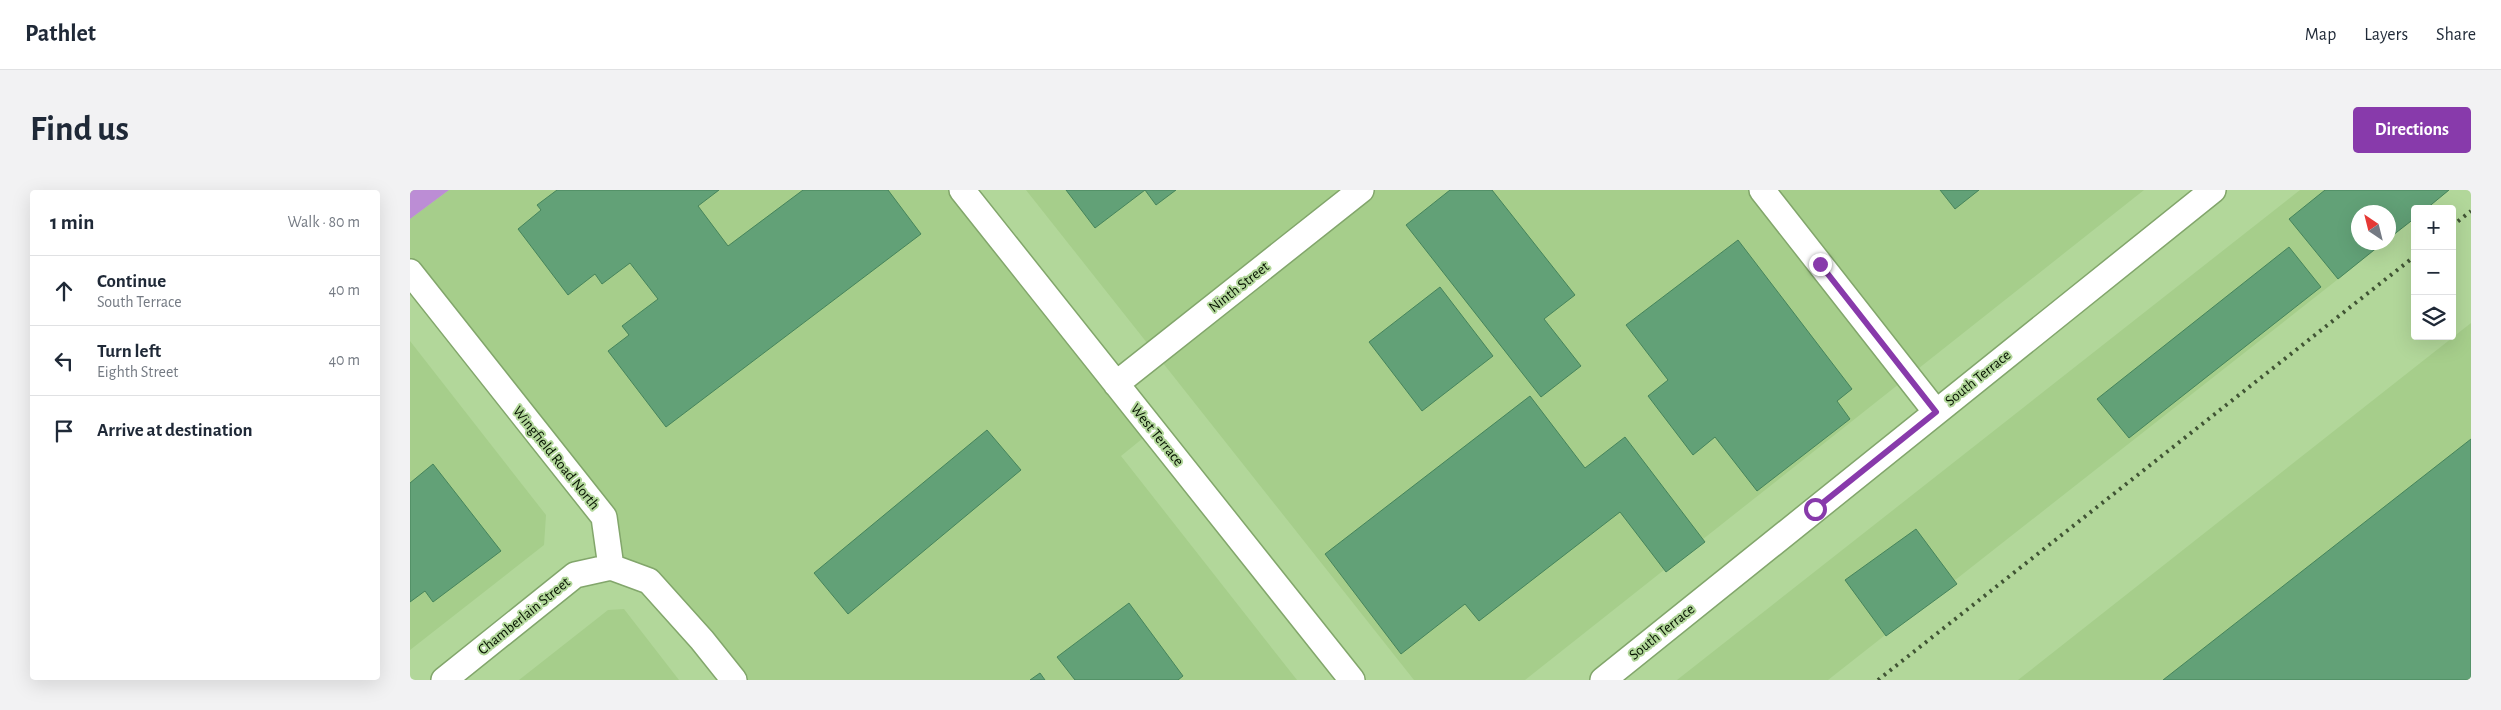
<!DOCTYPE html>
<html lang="en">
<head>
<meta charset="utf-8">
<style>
	body { margin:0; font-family:"Alegreya Sans",sans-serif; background:#f2f2f3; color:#1f2937 }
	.controls { position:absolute; right:15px; top:15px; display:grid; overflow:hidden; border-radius:5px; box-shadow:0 5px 20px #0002 }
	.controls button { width:45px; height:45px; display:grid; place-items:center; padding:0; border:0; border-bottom:1px solid #e0e1e3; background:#fff; color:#1f2937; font:25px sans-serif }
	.compass { position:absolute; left:1941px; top:15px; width:45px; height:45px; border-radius:50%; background:#fff; box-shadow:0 5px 20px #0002; rotate:325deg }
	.stop { position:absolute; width:15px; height:15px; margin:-11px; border:4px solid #883aab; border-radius:50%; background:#fff }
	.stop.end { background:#883aab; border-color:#fff; box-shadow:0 1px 5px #0008 }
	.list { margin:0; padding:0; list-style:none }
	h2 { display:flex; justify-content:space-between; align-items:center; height:65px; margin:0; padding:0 20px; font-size:21px }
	h2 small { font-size:16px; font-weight:400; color:#747a83 }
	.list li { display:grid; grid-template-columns:32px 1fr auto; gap:15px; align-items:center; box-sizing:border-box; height:70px; padding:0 20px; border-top:1px solid #e0e1e3 }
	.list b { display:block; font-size:19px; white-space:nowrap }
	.list p { margin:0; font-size:16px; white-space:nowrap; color:#747a83 }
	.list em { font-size:16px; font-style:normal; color:#747a83 }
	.icon { flex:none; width:28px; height:28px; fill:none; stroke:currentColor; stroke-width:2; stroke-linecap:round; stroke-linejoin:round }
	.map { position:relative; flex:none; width:2061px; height:490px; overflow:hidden; border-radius:5px }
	header { display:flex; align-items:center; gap:30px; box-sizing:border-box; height:70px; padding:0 25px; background:#fff; border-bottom:1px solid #e0e1e3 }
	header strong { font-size:24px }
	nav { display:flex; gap:28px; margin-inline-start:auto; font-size:18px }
	.intro { display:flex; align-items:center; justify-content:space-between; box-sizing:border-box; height:120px; padding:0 30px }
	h1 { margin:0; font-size:35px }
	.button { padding:12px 22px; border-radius:5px; background:#883aab; color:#fff; font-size:18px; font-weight:700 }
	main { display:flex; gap:30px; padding:0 30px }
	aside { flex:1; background:#fff; border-radius:5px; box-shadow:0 5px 20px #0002 }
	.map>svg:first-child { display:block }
</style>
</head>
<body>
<header>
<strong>Pathlet</strong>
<nav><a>Map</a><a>Layers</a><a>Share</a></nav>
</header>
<div class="intro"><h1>Find us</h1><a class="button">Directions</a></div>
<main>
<aside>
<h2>1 min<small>Walk · 80 m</small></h2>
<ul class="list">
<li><svg class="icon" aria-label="ahead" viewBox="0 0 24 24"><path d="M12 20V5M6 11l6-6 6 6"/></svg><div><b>Continue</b><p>South Terrace</p></div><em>40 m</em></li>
<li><svg class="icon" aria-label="left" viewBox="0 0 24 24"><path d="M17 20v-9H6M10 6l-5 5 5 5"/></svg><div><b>Turn left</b><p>Eighth Street</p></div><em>40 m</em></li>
<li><svg class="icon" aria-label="arrive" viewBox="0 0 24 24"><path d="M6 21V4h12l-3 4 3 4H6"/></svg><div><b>Arrive at destination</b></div></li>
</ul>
</aside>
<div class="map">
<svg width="2061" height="490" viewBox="0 0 2061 490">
	<rect width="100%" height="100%" fill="#b2d79a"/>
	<!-- built -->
	<path fill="#a6ce8b" d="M39 0H552L743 240 711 266 887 490H324L292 450 201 377 194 327 0 82V29Z
		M616 0H1734L1115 490H1004Z
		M1890 0H2039L2016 19H2005V28L1979 49 1978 22H1948V52L1974 53 1418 490H1267Z
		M2061 133V490H1608Z
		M0 151 136 325 134 355 0 460Z
		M214 419 269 490H109L198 420Z"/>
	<!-- green -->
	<path fill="#bc8dd5" d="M0 0H39L0 29Z"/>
	<!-- building -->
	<path fill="#62a177" stroke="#46845b" d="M147 0H309L288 16 318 56 393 0H478L511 44 256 237 198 161 219 145 212 136 248 109 220 73 192 94 185 84 158 105 108 39 131 20 127 15Z
		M656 0H766L746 15 735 0 685 38Z
		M1040 0H1082L1165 105 1134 129 1171 176 1131 207 996 35Z
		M1530 0H1569L1545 19Z
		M1915 0H2039L2016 19H2005V28L1978 49V22H1948V52H1974L1928 89 1879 29Z
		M1328 50 1442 199 1427 211 1440 229 1347 301 1305 247 1283 265 1238 206 1258 190 1216 135Z
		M1879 57 1911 97 1719 248 1687 209Z
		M1030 97 1083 166 1012 221 959 152Z
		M1120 206 1175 278 1215 247 1295 352 1256 382 1210 322 1069 431 1055 414 991 464 915 364Z
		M577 240 611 280 438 424 404 383Z
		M2061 249V490H1753Z
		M23 274 91 361 23 412 15 401 0 412V293Z
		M1506 339 1547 394 1476 446 1435 390Z
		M719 413 773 486 768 490H665L647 467Z
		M630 483 635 490H620Z"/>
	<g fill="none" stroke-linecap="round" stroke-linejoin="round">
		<!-- minor casing -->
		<g stroke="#82a66b" stroke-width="28">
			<path id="minor" d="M552 0 942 490
				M1352 0 1526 222
				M0 82 194 327 201 377 239 391 292 450 324 490
				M706 194 951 0
				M34 490 165 385 201 377
				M1193 490 1803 0"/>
		</g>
		<!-- minor -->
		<use href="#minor" stroke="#fff" stroke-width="25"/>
		<!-- rail -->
		<path stroke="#405434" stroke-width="4" stroke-dasharray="2.5 5" stroke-linecap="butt" d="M2042 36 2061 21
			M1468 490 2005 66"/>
	</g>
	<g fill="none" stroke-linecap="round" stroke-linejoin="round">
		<!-- route -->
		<path stroke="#883aab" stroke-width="6" d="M1405 319 1526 222 1410 74"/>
	</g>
	<g text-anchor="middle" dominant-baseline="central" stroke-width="4" stroke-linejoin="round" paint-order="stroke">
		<!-- street labels -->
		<g font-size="15" fill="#061200" stroke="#b2d79a">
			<text transform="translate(829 97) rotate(-38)">Ninth Street</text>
			<text transform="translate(1568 188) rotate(-39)">South Terrace</text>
			<text transform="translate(747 245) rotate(51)">West Terrace</text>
			<text transform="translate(146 268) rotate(51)">Wingfield Road North</text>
			<text transform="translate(114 426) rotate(-39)">Chamberlain Street</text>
			<text transform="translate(1252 442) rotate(-39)">South Terrace</text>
		</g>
	</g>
</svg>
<div class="controls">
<button>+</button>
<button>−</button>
<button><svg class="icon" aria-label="layers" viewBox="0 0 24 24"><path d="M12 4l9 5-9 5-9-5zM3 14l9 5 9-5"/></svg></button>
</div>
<svg class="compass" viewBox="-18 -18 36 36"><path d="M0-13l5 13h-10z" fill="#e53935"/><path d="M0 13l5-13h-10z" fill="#747a83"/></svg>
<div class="stop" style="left:1405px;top:319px"></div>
<div class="stop end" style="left:1410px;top:74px"></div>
</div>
</main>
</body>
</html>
